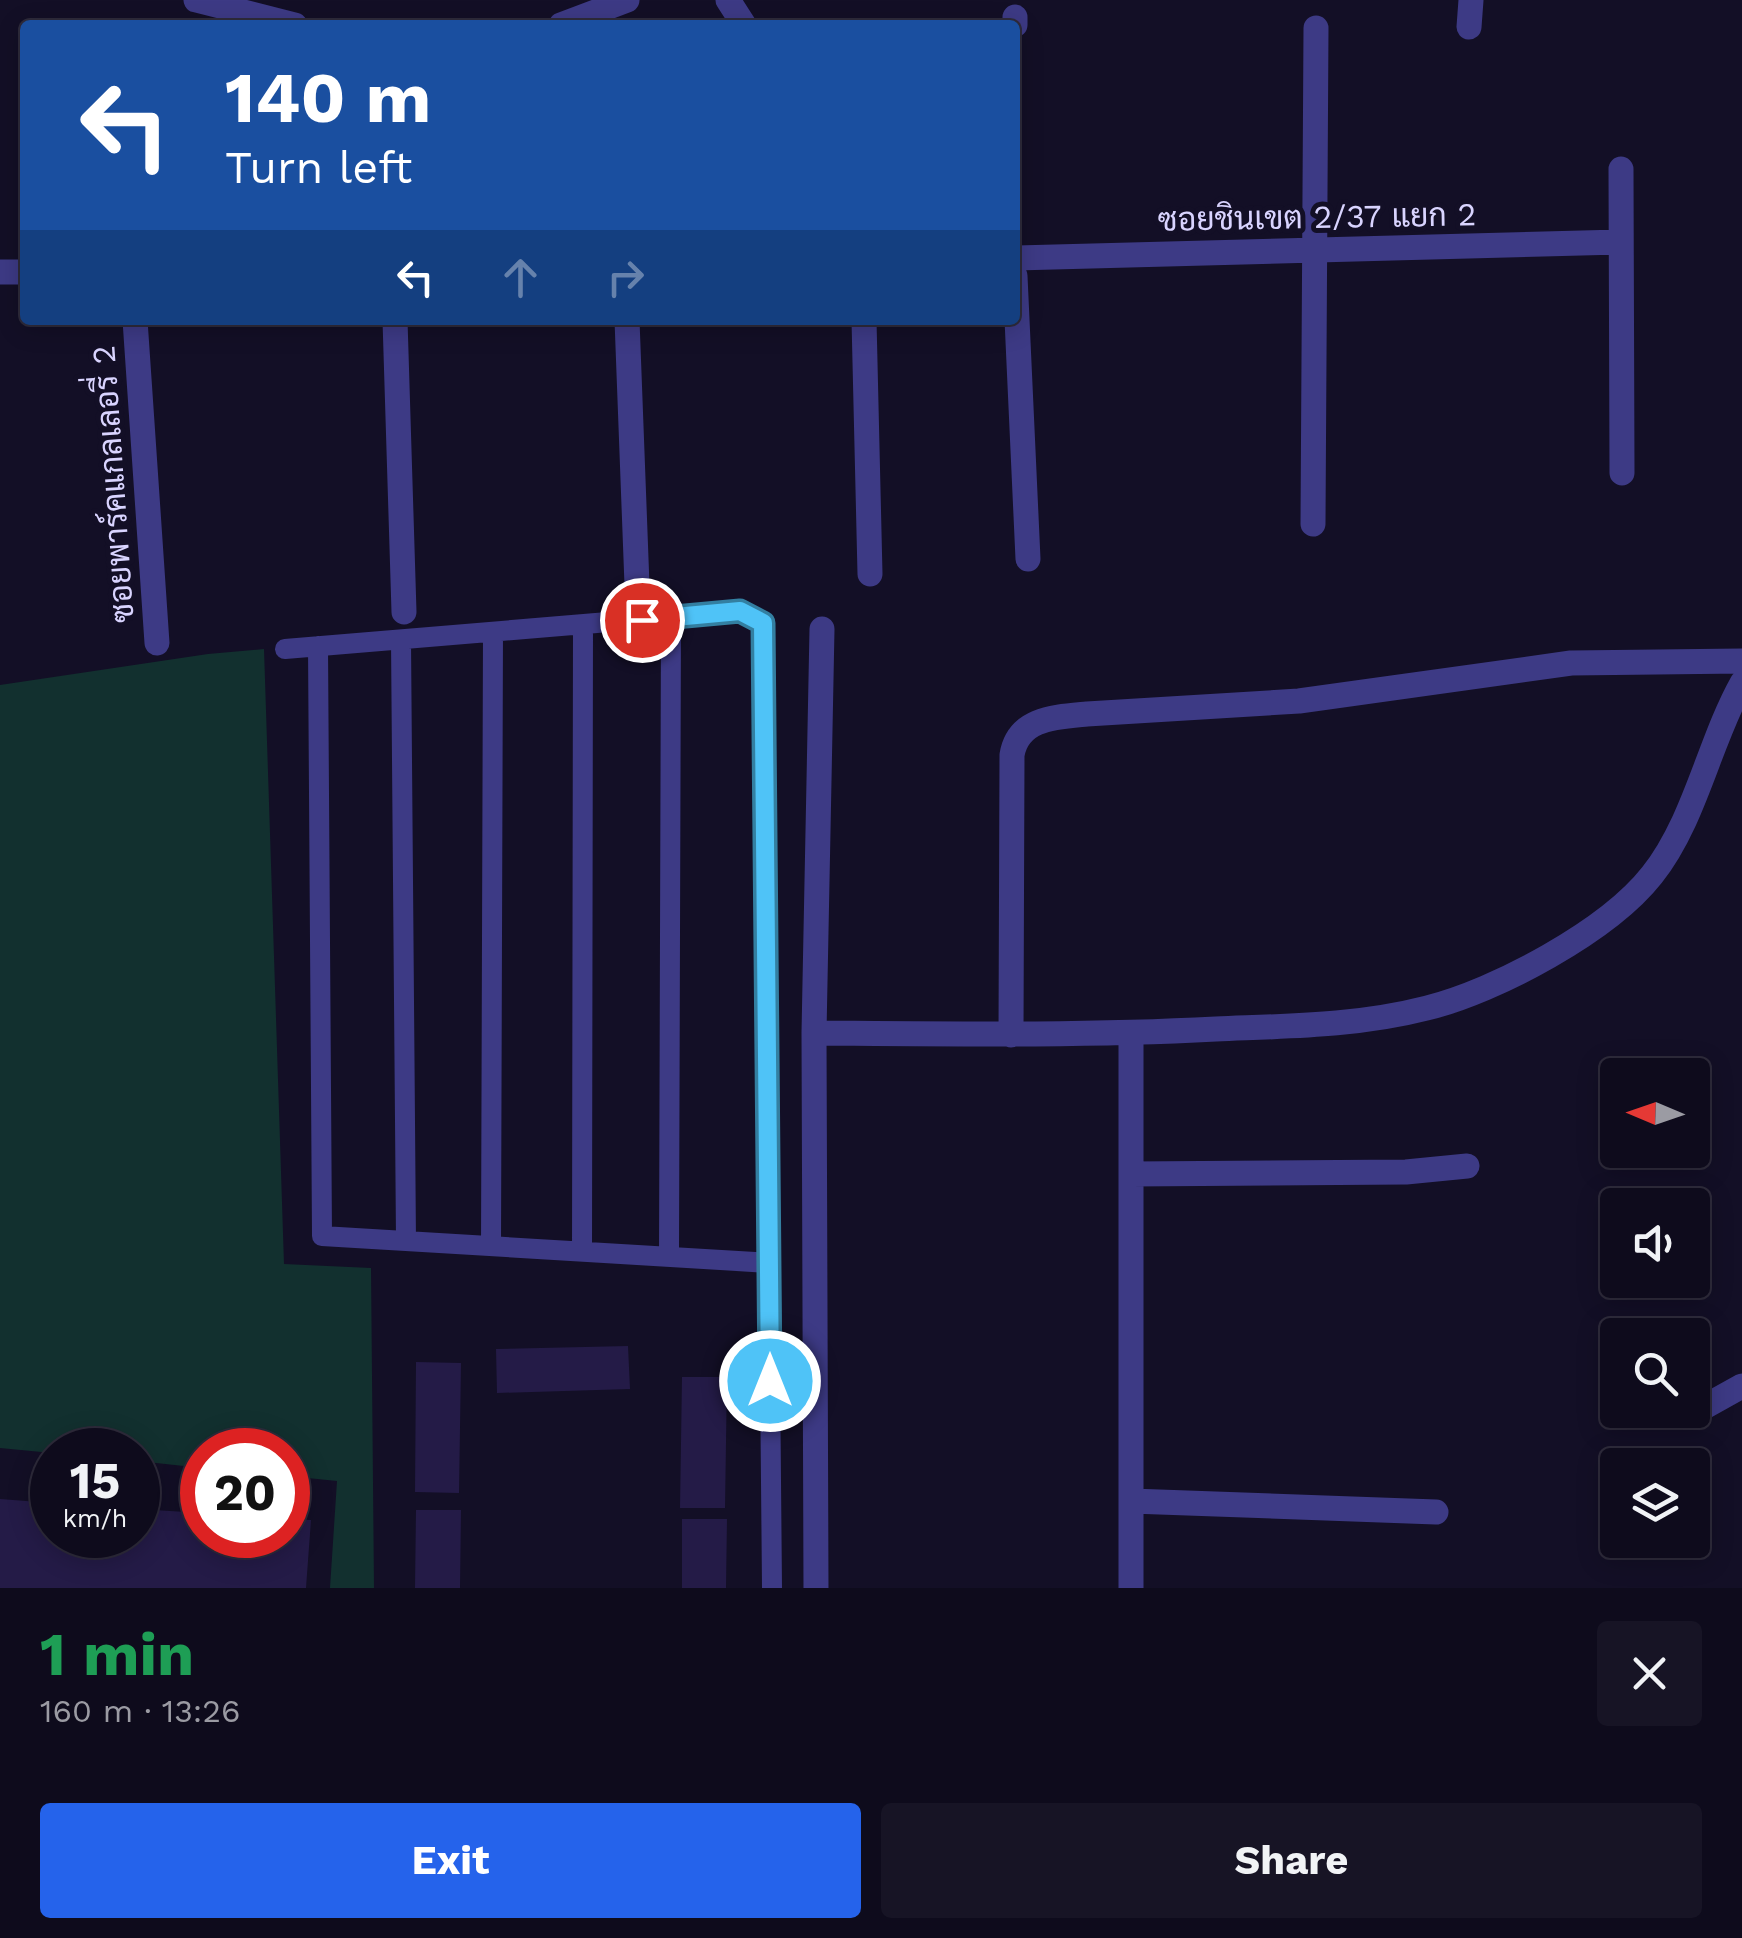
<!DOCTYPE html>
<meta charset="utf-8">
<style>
:root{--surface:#0e0b1c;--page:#171425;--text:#f1f3f6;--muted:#9b9ba3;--line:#2e2b3b;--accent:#2563eb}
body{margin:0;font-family:"Work Sans",Sarabun,sans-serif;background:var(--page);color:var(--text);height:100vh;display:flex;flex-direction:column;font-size:38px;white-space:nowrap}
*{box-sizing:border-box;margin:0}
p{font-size:32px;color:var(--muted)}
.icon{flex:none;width:55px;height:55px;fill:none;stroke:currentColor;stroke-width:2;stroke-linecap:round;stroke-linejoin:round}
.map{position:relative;height:1588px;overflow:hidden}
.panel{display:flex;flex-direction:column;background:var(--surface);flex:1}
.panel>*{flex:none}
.top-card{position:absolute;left:20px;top:20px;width:1000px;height:305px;border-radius:10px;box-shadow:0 5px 25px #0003,0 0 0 2px var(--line);background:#1a4fa0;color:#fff;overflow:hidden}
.needle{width:65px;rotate:272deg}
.fabs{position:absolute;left:1600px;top:1058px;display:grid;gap:20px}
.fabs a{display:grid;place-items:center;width:110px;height:110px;border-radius:10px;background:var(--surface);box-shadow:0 5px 25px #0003,0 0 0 2px var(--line);font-size:50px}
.speed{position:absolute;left:30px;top:1428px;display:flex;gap:20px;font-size:50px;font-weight:700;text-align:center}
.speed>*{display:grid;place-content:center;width:130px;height:130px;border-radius:50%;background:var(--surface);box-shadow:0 5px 25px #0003,0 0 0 2px var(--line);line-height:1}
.speed small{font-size:25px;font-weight:400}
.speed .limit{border:15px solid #d22;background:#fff;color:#111}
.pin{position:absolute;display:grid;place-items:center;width:85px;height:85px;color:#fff;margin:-42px;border:5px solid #fff;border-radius:50%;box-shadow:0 2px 10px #0007}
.me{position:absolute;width:110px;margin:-55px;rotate:0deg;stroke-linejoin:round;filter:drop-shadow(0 0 8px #0008)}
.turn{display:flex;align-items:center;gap:35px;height:210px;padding:0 40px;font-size:45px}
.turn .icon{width:130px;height:130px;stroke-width:2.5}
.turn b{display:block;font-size:70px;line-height:85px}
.lanes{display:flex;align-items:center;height:95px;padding:0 40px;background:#0003;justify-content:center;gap:50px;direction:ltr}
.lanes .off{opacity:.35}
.round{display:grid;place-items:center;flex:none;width:105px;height:105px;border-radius:10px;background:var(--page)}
.overview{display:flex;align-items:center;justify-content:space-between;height:170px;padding:0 40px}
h1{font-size:60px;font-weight:700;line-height:75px;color:#1e9e55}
.action{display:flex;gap:20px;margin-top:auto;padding:20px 40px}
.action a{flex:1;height:115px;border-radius:10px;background:var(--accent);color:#fff;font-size:40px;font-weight:700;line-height:115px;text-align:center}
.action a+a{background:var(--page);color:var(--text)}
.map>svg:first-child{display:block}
.green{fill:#12302f}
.building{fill:#241b47}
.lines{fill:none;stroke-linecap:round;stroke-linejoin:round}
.service{stroke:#3d3a85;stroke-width:20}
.minor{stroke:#3d3a85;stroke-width:25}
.route-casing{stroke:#337fa1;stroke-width:25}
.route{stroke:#4fc3f7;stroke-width:18}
.labels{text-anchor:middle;stroke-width:10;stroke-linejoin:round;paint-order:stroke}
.street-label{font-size:32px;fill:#d9d4ff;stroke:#130f26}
</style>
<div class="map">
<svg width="1742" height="1588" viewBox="0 0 1742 1588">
<rect width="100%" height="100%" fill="#130f26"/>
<path class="green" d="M264,649L284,1264L371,1268L374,1588H330L337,1481L288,1476V1450H202V1468L138,1461V1450H52V1453L0,1448V685L208,654Z"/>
<path class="building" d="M628,1346L630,1389L497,1393L496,1349Z
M416,1362L461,1363L459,1493L415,1492Z
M682,1377H727L725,1508H680Z
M0,1499L52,1503V1535H138V1509L202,1513V1535H288V1519L311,1520L306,1588H0Z
M416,1510H461L460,1588H415Z
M682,1519H727L726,1588H682Z"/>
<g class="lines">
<path class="service" d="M401,640L406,1241
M318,646L322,1236L770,1263
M285,649L740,611L763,623L772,1588
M491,1246L493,632
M582,1251L583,625
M669,1256L671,618"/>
<path class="minor" d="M196,0L295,25
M728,0L744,25
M561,25L627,0
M1015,25V17
M1469,27L1471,0
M1621,169L1622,473
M1015,258L1620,242
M0,272H25
M1015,276L1028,559
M135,320L157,643
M395,320L404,612
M627,320L637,585
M864,320L870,574
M1313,524L1316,28
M814,1033C948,1034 1082,1036 1216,1029C1287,1026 1357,1026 1427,1008C1496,991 1608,931 1652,875C1695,821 1709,742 1742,683
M1011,1035L1012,755C1018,718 1055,717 1087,714L1299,701L1571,663L1742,661
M1131,1174L1406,1172L1467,1166
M1688,1416L1742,1386
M1131,1501L1436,1512
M816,1588L814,1033L822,629
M1131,1588V1033"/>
</g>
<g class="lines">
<defs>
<path id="route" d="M642,620L740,611L763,623L770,1381"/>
</defs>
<use href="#route" class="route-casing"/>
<use href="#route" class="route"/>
</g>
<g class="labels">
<g class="street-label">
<text transform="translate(1317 217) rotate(-1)" y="11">ซอยชินเขต 2/37 แยก 2</text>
<text transform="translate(113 484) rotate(-94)" y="11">ซอยพาร์คแกลเลอรี่ 2</text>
</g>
</g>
</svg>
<div class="fabs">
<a><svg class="needle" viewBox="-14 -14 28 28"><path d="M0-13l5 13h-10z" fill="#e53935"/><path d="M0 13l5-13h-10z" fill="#9b9ba3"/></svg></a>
<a><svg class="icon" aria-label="sound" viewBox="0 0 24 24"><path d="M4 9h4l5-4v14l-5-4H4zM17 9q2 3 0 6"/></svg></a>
<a><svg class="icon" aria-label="search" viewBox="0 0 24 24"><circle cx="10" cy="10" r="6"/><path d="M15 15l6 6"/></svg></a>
<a><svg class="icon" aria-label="layers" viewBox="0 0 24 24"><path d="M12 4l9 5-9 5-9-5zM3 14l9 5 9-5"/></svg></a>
</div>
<div class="speed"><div>15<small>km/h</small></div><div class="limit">20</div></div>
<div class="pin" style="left:642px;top:620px;background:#d93025"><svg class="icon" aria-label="arrive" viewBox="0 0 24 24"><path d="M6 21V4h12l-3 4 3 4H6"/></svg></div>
<svg class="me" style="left:770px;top:1381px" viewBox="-20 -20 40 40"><circle r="17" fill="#4fc3f7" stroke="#fff" stroke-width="3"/><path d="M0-11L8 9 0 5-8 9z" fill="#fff"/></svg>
<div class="top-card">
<div class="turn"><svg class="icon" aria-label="left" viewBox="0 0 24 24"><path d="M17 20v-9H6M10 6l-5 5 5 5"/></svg><div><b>140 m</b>Turn left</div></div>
<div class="lanes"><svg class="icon" aria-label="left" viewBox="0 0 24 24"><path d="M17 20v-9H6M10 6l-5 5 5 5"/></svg><svg class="icon off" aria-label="ahead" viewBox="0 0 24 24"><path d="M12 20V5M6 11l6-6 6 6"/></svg><svg class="icon off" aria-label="right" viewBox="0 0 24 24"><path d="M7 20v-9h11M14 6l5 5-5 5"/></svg></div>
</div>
</div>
<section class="panel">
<div class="overview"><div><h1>1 min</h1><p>160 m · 13:26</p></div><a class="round"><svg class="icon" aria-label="close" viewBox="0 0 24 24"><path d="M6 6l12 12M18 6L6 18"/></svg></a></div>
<div class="action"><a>Exit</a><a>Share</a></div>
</section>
